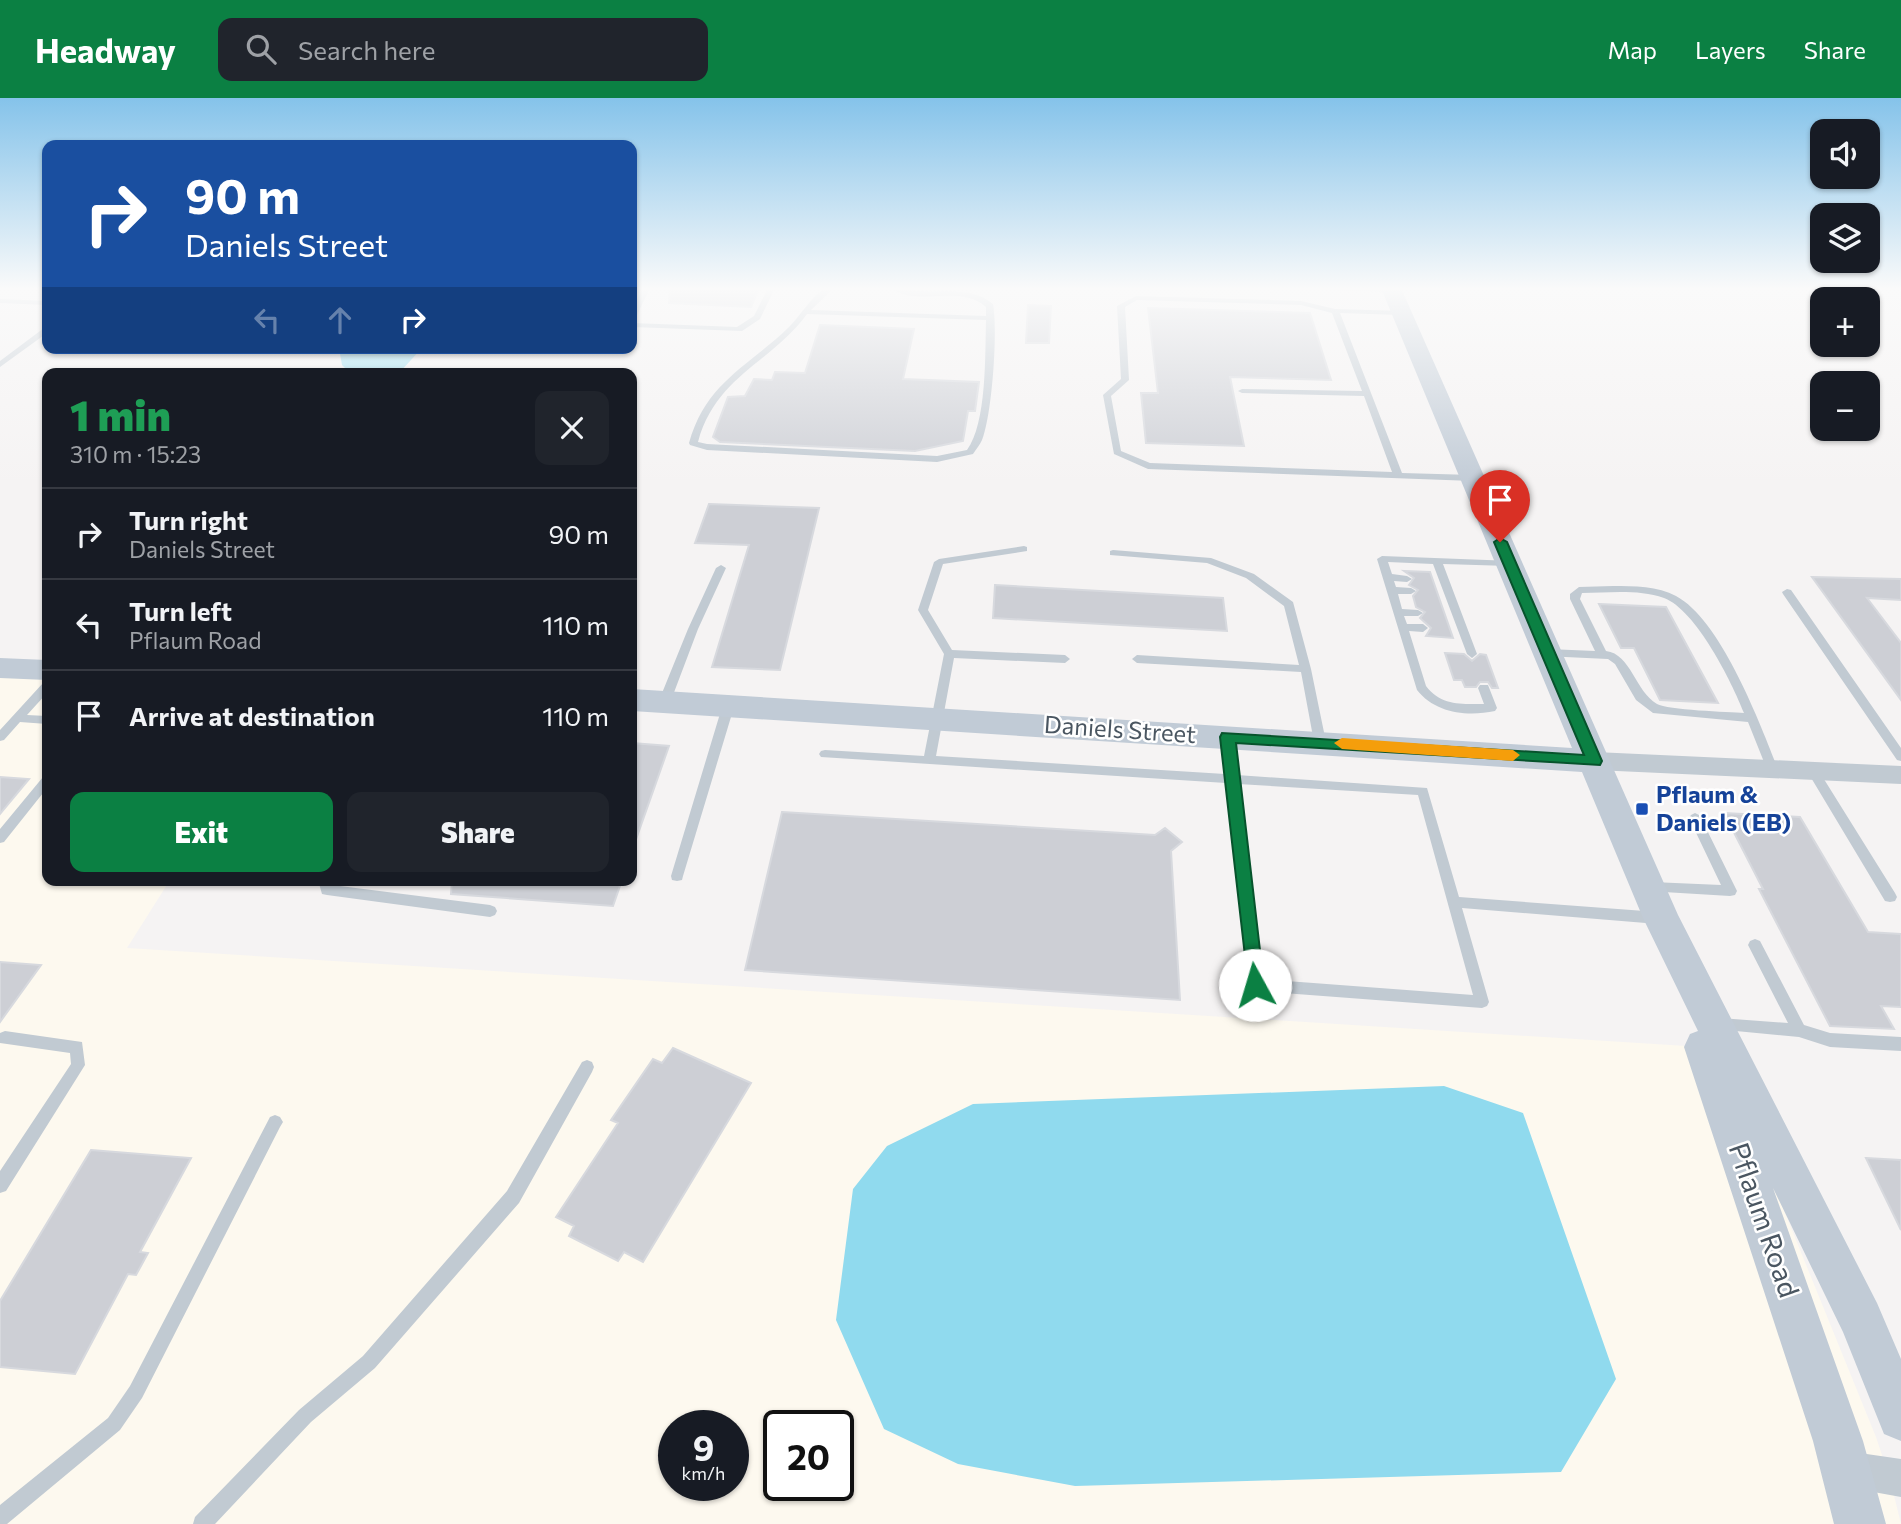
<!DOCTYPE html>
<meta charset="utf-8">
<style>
:root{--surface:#171b24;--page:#20242c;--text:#f1f3f6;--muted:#9ea1a6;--line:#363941;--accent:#0b8043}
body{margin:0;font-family:Commissioner,sans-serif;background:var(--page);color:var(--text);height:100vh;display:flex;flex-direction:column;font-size:26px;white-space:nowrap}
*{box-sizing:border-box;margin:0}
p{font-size:23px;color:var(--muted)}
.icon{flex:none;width:38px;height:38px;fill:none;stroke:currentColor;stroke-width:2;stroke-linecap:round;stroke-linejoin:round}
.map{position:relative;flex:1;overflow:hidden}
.panel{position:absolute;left:42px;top:270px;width:595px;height:518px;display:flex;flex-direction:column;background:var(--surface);border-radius:14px;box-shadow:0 2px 5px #0004}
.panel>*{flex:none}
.banner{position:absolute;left:42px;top:42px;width:595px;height:214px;border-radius:14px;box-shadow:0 2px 5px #0004;background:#1a4fa0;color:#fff;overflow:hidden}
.fabs{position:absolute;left:1810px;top:21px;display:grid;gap:14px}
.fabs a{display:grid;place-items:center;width:70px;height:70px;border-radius:14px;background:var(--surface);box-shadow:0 2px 5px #0004;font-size:35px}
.speed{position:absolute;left:658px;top:1312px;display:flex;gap:14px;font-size:35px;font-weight:700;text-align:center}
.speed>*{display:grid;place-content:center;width:91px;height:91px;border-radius:50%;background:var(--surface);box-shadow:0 2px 5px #0004;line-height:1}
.speed small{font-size:18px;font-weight:400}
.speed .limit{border:4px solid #111;border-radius:10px;background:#fff;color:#111}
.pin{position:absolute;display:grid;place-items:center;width:60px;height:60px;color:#fff;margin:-72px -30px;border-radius:50% 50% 50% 0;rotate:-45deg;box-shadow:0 0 7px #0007}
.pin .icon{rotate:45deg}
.me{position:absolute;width:77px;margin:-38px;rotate:354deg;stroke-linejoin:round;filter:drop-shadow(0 0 5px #0008)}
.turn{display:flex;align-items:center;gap:24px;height:147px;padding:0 28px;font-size:32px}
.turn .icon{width:91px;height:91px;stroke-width:2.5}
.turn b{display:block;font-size:49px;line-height:60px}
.lanes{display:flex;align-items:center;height:66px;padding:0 28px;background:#0003;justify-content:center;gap:35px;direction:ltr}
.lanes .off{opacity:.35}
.round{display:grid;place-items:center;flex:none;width:74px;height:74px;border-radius:14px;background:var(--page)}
.summary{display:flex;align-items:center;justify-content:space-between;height:119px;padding:0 28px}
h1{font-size:42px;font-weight:800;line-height:52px;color:#1e9e55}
.primary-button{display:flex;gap:14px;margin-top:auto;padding:14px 28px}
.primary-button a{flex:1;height:80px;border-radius:14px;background:var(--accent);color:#fff;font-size:28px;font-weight:800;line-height:80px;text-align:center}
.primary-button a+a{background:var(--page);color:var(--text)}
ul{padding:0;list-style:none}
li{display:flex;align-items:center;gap:21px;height:91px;padding:0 28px;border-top:2px solid var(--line)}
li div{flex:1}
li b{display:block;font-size:26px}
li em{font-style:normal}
header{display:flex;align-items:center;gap:42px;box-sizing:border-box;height:98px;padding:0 35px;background:var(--accent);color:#fff}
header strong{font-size:33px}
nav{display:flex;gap:38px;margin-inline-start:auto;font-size:24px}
.search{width:490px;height:63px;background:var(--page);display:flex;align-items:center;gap:18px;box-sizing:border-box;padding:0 24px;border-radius:14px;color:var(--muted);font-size:26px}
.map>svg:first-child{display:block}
.commercial{fill:#fdf9ef;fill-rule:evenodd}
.water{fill:#90daee}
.building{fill:#cdcfd5;stroke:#d7d9de;stroke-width:2}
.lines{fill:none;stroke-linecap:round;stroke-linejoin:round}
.lane{fill:#c1cad2;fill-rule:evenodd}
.street{fill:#c1cad2;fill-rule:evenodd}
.secondary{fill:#c1cbd6;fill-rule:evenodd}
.route{fill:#0b8043;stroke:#07532c;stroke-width:2}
.slow{fill:#f59e0b}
.transit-dot{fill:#1a4fb4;stroke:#fff;stroke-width:2.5}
.labels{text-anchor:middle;stroke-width:5;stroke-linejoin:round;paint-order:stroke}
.street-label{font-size:24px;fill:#4a5661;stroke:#fff}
.transit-label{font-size:24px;font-weight:bold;fill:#164399;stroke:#fff;text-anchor:start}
.near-street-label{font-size:28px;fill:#4a5661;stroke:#fff}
</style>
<header>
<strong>Headway</strong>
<div class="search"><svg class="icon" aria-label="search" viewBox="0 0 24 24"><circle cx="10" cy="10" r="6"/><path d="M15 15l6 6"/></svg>Search here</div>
<nav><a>Map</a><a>Layers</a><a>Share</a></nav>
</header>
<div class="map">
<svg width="1901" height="1426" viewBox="0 0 1901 1426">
<rect width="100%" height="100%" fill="#f5f3f3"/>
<path class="commercial" d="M0,570L47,572V782H170L127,850L1718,950L1876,1339L1890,1381L1901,1426H0ZM674,1328H733V1388H674ZM779,1328H838V1388H779Z"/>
<path class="water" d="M339,250H422L399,275H350L342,267Z
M1444,988L1523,1015L1616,1281L1561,1374L1075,1388L958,1366L884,1331L836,1222L853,1091L887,1048L973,1006Z"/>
<path class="building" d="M670,190H739L759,191L751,209L669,205Z
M1028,207L1051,208L1049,245H1026Z
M1148,210L1310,215L1331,282L1230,279L1244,348L1146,345L1141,295H1158Z
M820,227L914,231L903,281L979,284L975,313H968L963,343L915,353L720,344L713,339L728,299L745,298L754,281L772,282L775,274L805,275Z
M709,406L819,410L780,572L712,569L749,447L695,445Z
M1404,473L1430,474L1453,540L1426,538L1431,530L1420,520L1425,514L1416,509L1413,498L1418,492L1409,487L1414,480Z
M1812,479L1901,481V502L1867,500L1901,545V602Z
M995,487L1223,500L1227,533L993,520Z
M1599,506L1666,509L1718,605L1660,602L1634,550H1621Z
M1445,555L1464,556L1472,563L1480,556L1486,557L1498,590H1492L1488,584H1480L1476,589H1465L1462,582H1454Z
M632,645L669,648L634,747H632Z
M0,679L29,681L0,716Z
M782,714L1155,737L1165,730L1182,744L1171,753L1180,902L745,872Z
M1724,715L1800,719L1868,834L1901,836V909L1881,908L1894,931L1830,928L1759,791H1763Z
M452,782H622L613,808L451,796Z
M0,864L41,867L0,924Z
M673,950L751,985L643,1164L624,1154L618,1163L569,1138L574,1128L556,1119L618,1025L611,1022L653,961L662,965Z
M91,1052L191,1060L140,1154L148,1155L136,1177L128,1176L75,1276L0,1269V1203Z
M1866,1060L1901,1062V1132Z"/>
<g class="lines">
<path class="lane" d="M643,190H650L636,219L632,221V212Z
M768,190H775L760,221L742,233L632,229V225L737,229L754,218Z
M825,190H834L811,212L986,218V209C959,185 918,210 891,190C900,190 909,193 918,193C945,195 971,188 993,206C998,233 992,317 982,342C980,347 976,351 973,356L937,364L707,352L690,347L689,345C706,284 748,269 789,229C802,216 810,200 825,190ZM807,216L986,222C985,256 987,325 967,352L937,358L707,346L698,344C716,278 770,266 807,216Z
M1323,190H1387L1396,192L1392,194L1327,192Z
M1136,198L1301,203L1335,211L1405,213V217H1402L1340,215L1402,375L1473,377L1478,380L1473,383L1148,371L1114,356L1103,297L1121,281L1117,208ZM1137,202L1301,207L1332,215L1362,293L1242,291L1238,293L1242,295L1364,298L1392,374L1150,365L1121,353L1111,298L1129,282L1125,209Z
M0,201L47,203V207L0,205Z
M44,230H47V235L0,269V263Z
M1024,448L1027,449V453L943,466L928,512L952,552L1065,557L1070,561L1065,565L954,560L936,658L1225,676L1221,639L1227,635L1233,639L1237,677L1427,690L1459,799L1658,814L1663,816L1665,820L1663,824L1658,826L1462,810L1489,904L1487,908L1482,910L1255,893L1250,891L1248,887L1226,685L821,659L819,656L821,653L825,652L924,658L944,556L918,512L934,464L939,461ZM1238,686L1418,697L1473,897L1261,881Z
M1113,452L1211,460L1254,476L1293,504L1311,571L1326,644L1324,647L1320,648L1314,644L1301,574L1137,565L1132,561L1137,557L1299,567L1284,508L1246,480L1207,465L1110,457V453Z
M1382,458L1513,463V467L1509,468L1443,466L1477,556L1472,560L1467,556L1433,466L1388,464L1392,476L1407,478L1412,481L1407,484L1394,483L1396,489L1411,490L1416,493L1411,496H1398L1402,511L1418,512L1423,515L1418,518H1404L1407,526H1423L1428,530L1423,534L1409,533L1426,588C1441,608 1461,606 1484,606L1478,590L1480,587H1488L1497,610L1495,613C1467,619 1435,615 1417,592L1377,461Z
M721,467L726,470L698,531L670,605L664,609L660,608L658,605L688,531L716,470Z
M1613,488C1634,488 1658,488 1676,498C1721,522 1760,625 1778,671L1776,674H1768L1748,624L1653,615L1636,602L1615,566L1608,561L1544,558L1543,555L1548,551L1595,553L1570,501V496L1579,489ZM1582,495C1608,495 1638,491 1664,500C1696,512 1732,584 1744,615C1729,614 1667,612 1657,606C1635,593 1631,556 1606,553L1580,501Z
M1787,491L1791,492L1901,650V663L1897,662L1783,496L1782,494Z
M47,584V595L27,617L47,618V626L20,624L4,642L0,643V632L43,585Z
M728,605L734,609L683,778L682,782L677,783L672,782L671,778L722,609Z
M1813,669L1817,670L1895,795L1897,799L1895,803L1890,804L1885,803L1807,673Z
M47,677V690L4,744L0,745V731L43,679Z
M1695,715L1699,717L1701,720L1737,793L1735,797L1730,798L1647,793L1646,789L1647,785L1652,784L1721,787L1689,720L1691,717Z
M318,782H331L332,787L490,807L495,809L497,813L495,817L490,819L327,797L322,796Z
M1755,841L1760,843L1804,927L1830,935L1901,939V953L1830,949L1799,939L1715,931L1713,926L1715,921L1720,920L1788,925L1748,847L1750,843Z
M5,933L82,944L85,967L6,1093L0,1095V1073L71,966L70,955L0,945V935Z
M587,962L592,964L594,969L592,974L519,1105L375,1270L311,1324L215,1426H193L195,1419L299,1312L363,1258L507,1093L582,964Z
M275,1017L280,1019L283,1024L280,1029L142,1300L120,1332L7,1426H0V1407L108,1320L130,1288L270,1019Z"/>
<path class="street" d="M1595,654L1901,668V686L1595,672L1587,669L1583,663L1587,657Z
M1846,1353L1901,1361V1399L1846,1389L1833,1384L1828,1371L1833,1358Z"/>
<path class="secondary" d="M1381,190H1401L1678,817L1877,1205L1901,1261V1343L1884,1336L1843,1234L1773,1090L1863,1343L1886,1426H1834L1813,1343L1684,949L1690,936L1698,933L1643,820L1582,674L632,613V591L1572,650Z
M0,560L47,562V582L0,580Z"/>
</g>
<linearGradient id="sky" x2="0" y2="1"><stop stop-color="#85c3ea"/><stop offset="0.49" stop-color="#fafafa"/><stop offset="1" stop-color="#fafafa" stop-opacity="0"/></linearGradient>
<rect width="1901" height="389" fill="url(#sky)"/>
<path class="route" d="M1500,440L1507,444L1602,663L1600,667L1236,645L1264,887L1261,893L1255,895L1249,893L1220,639L1222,635L1584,657L1494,444Z"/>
<path class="slow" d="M1342,640L1513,652L1520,657L1513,663L1342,651L1334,645Z"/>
<rect class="transit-dot" x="1635" y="704" width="14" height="14" rx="3.5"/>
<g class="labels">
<g class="street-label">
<text transform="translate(1120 632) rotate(4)" y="8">Daniels Street</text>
</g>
<g class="transit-label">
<text x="1656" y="705">Pflaum &amp;<tspan x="1656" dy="28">Daniels (EB)</tspan></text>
</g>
<g class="near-street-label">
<text transform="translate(1764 1122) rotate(71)" y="10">Pflaum Road</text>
</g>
</g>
</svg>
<div class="fabs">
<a><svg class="icon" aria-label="sound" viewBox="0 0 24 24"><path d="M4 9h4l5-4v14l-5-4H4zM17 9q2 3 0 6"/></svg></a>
<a><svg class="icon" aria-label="layers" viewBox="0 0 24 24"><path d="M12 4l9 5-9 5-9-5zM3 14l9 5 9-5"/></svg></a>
<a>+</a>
<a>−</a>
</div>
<div class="speed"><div>9<small>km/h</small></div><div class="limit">20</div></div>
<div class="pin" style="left:1500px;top:444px;background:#d93025"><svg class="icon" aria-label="arrive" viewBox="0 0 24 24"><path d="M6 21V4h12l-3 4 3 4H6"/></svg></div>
<svg class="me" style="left:1255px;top:887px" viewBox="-20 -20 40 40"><circle r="19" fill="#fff"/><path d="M0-13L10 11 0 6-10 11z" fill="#0b8043"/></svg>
<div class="banner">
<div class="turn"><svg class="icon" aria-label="right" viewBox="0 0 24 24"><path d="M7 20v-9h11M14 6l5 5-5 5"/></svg><div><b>90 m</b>Daniels Street</div></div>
<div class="lanes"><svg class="icon off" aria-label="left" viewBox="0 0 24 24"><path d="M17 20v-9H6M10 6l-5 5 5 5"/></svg><svg class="icon off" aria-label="ahead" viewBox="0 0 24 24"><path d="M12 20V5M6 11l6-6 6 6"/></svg><svg class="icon" aria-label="right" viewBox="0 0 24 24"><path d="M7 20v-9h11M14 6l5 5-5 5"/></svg></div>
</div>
<section class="panel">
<div class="summary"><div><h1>1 min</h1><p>310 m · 15:23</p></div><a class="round"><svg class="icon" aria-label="close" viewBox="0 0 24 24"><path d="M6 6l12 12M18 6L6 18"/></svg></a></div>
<ul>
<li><svg class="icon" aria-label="right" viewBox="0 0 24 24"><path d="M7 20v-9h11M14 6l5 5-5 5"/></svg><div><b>Turn right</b><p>Daniels Street</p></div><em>90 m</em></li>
<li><svg class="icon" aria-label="left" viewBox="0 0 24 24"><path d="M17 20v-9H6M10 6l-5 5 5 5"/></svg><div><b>Turn left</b><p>Pflaum Road</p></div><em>110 m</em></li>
<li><svg class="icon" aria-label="arrive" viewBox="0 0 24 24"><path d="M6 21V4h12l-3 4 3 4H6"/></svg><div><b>Arrive at destination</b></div><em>110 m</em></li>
</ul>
<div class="primary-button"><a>Exit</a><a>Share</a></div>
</section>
</div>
